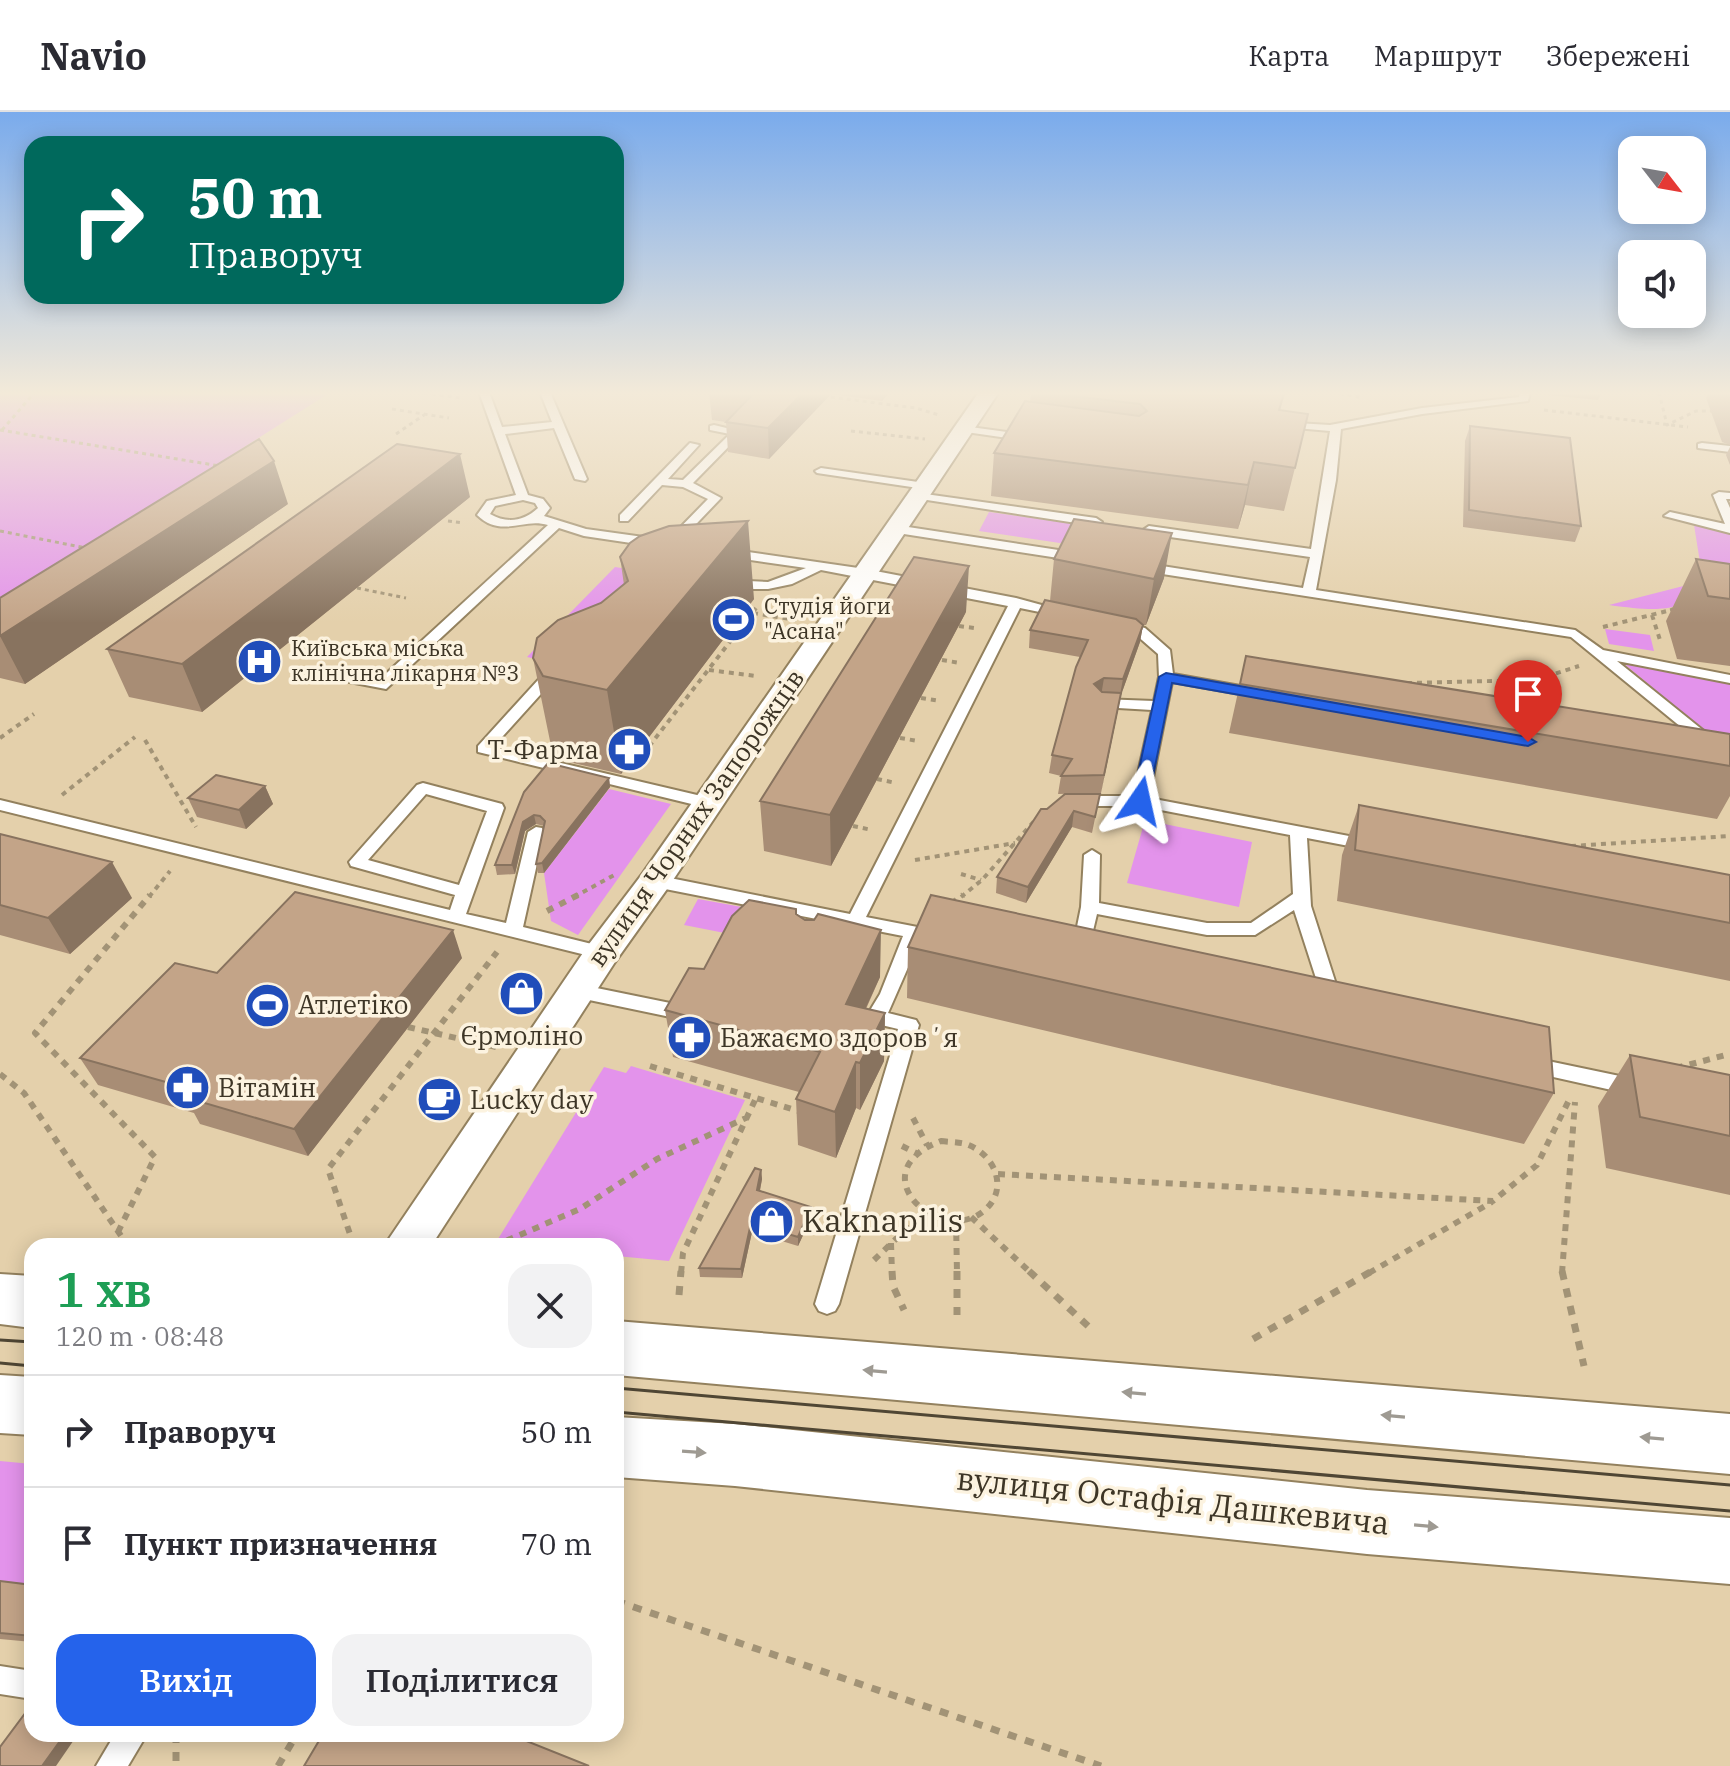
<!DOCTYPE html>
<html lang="uk">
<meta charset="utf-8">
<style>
:root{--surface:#fff;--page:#f2f2f3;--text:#2b2b33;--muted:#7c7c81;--line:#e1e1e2;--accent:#2563eb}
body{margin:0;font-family:"IBM Plex Serif",serif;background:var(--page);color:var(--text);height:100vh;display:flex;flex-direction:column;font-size:30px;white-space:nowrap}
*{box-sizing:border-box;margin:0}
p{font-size:26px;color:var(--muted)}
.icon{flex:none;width:44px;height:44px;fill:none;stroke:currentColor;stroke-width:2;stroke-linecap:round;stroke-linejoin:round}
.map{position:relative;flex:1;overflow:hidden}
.side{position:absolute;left:24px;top:1126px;width:600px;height:504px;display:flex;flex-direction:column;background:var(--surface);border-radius:24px;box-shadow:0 4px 20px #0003}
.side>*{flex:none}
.banner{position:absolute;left:24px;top:24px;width:600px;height:168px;border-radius:24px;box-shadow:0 4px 20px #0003;background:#00695c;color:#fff;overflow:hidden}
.needle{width:52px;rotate:121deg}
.controls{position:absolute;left:1618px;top:24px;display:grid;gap:16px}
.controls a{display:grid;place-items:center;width:88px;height:88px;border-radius:16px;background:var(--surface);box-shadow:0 4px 20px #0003;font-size:40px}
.pin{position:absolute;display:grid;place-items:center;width:68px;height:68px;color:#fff;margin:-82px -34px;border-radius:50% 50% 50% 0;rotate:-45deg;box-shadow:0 0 8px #0007}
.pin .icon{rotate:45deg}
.me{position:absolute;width:88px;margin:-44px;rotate:11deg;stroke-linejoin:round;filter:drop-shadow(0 0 6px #0008)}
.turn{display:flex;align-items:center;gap:28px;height:168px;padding:0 32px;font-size:36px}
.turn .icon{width:104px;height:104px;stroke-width:2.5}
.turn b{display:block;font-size:56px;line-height:68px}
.round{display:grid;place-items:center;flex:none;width:84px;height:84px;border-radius:24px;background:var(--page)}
.head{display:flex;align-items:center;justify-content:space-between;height:136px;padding:0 32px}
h1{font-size:48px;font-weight:600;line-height:60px;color:#1e9e55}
.action{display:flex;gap:16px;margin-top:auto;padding:16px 32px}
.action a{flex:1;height:92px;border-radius:24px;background:var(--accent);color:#fff;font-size:32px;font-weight:600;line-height:92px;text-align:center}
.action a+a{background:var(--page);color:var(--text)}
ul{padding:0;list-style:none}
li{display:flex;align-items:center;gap:24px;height:112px;padding:0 32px;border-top:2px solid var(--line)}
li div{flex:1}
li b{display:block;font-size:30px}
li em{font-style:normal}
header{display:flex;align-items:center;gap:48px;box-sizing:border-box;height:112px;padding:0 40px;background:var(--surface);border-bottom:2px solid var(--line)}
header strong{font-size:38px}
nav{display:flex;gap:44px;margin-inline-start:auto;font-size:28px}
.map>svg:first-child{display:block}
.green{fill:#e393eb}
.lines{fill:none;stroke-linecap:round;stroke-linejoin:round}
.lane-casing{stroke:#93815e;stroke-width:4}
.street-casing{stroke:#93815e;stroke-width:4}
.secondary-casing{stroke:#93815e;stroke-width:4}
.path-far3{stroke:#a29376;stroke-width:3;stroke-dasharray:4 4;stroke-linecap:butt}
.path-far2{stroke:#a29376;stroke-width:4;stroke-dasharray:5 5;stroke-linecap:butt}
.path-far1{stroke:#a29376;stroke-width:6;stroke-dasharray:7 7;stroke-linecap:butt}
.path{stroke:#a29376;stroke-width:7;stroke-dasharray:9 9;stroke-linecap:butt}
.lane{fill:#fff;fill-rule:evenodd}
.street{fill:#fff;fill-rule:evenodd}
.secondary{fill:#fff;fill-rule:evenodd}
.tram{stroke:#4f4634;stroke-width:3}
.wall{fill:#a88d75}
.shaded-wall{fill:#88735f}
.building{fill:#c3a488;stroke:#88735f;stroke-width:2}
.oneway{fill:#9e9a92}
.route{fill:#2563eb;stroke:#184099;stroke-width:2}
.labels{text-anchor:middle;stroke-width:7;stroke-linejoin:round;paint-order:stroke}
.far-poi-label{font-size:22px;fill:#3d3526;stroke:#fcf3e0;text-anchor:start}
.poi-label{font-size:26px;fill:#3d3526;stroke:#fcf3e0;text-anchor:start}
.street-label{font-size:26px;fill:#3d3526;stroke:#fcf3e0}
.near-poi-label{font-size:32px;fill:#3d3526;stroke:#fcf3e0;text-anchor:start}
.near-street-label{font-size:32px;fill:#3d3526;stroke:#fcf3e0}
</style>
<header>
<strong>Navio</strong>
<nav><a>Карта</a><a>Маршрут</a><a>Збережені</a></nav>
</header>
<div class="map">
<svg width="1730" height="1654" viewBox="0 0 1730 1654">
<rect width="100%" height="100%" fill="#e4d0ab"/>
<path class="green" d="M0,280H331L208,358L0,516Z
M989,400L1168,425L1161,446L979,419Z
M1694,413L1730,419V468C1678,499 1668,501 1609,493L1703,469Z
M615,455L640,459L554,551L527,545Z
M1605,517L1650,523L1654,539L1609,532Z
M1622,550L1730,572V640Z
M609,677L671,692L578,823L551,809L544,761Z
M1145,708L1252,730L1239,795L1127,771Z
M698,787L753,797L740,824L684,813Z
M631,954L745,988L669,1149L616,1144V1134H502L498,1127L604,955L626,961Z
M0,1349L32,1352V1479L0,1476Z"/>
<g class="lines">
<defs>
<path id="lane" d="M479,280H489L502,315L552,310L540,280H550L587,367L585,369L575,367L554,316L505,322L528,383L543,387L550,396L544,404L586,417L658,427L664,431L658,435L584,424L559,416L386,577L313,563V557L318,556L378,569L548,413C523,405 502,427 477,403L487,389L516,383ZM523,388L535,391L538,396C524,409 507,412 490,402L495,394Z
M1520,280H1530L1528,289L1422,302L1341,317L1336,368L1316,478L1575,518L1603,538L1730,563V571L1617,549L1730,640V653L1725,651L1571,525L1143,459L1137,455L1143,451L1303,476L1310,445L1149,422L1143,418L1149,414L1311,437L1330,319L1284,315L1280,314V310L1330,313L1422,296L1519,285Z
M714,313L743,320L693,371L721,386L678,431L668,428L708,387L683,375L662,373L628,409H620V403L690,331L699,333L668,367L683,368L730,322L710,318V314Z
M963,314L1028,323L1033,326L1028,329L959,319L958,317Z
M1702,331L1730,334V340L1698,336V332Z
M821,356L925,371L931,374L925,377L817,361L815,359Z
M1719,380L1730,381V387H1726L1730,396V421L1664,404L1670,400L1725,412L1713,383Z
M918,381L1096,406L1102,410L1096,414L914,386V382Z
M895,413L1078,441L1084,445L1078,449L891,420V414Z
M727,437L865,457L1016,486L1071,501L1064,505L1020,496L866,805L938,819L947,825L938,831L920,828L888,901L916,908L919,913L839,1192L835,1199L827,1202L819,1199L815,1192L898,917L869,910L866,905L880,882L903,824L655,775L646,769L655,763L850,802L1008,494L821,458L792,472L768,477H745L726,471L727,468L768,470L806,456L723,444L721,441Z
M1120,510L1145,516L1170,538L1173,562L1263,578L1270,582L1263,586L1172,570L1149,686L1370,728L1378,733L1370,738L1307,726L1311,794L1342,891L1340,896H1326L1324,891L1294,798L1255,823H1207L1097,802L1087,844H1075L1072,839L1081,795L1084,743L1092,738L1100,743L1099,791L1207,811H1251L1293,782L1290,723L1140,694H1076L1068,689L1076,684H1133L1152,598L1101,595L1094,591L1101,587L1154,589L1159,565L1158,542L1135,522L1115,517L1113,514Z
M554,555L559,556V562L493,635L714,687L716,691L714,695L708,696L478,640V634L549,556Z
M423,671L502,692L504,696L466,802L506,811L528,720L536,715L542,716L544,720L523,815L608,836L611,841L608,846L602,847L0,698V688L450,798L455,783L351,754L349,750L417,673ZM426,682L487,699L459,773L368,748Z
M577,872L675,892L685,886L692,888L694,893L687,905L680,907L570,884L568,879L570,874Z
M1529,945L1634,967L1641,969L1644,975L1641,981L1634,983L1522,958L1519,953L1522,948Z
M0,1554L32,1559V1587L0,1582Z
M115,1622H147L128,1654H96Z"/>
<path id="street" d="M979,280H999L667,777L615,850L431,1134H384L589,832L643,761Z"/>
<path id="secondary" d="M0,1162L32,1164V1216L0,1212Z
M616,1209L1730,1302V1362L616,1263Z
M0,1263L32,1265V1323L0,1321Z
M616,1305L735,1312L1367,1378L1730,1406V1472L1367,1442L735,1374L616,1365Z"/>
</defs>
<use href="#lane" class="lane-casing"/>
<use href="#street" class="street-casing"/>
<use href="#secondary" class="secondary-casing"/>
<path class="path-far3" d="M416,280L461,286
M1332,280L1363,286
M1659,280L1667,313L1696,299H1730
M823,284L916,296L939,303
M392,297L449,306
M1544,298L1688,315
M0,318L220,354
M2,318L35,280
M851,319L925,327
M396,322L424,303
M448,409L463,411
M0,419L86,436
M357,476L406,486
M1670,498L1675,497"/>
<path class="path-far2" d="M753,501L796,508
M1652,503L1661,531
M959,514L974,516
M1603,515L1675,497
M942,548L960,551
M709,558L756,564
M1407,571L1535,568L1579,554
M921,586L940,589
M0,626L34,602
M900,626L918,629
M145,628L196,715
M637,650L756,496
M877,667L896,671
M62,683L135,625
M853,714L872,718
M1571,734L1730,724
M915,748L1015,731
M961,762L981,768
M149,785L170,759
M574,785L616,762
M961,785L982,768L1036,707"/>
<path class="path-far1" d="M951,792L963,783
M547,799L578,783
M408,915L496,935
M650,954L802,1000
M1676,956L1730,942
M0,962L24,981L128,1134
M913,1006L927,1033
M941,1029C949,1030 958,1030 966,1032C993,1041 1009,1074 987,1096C944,1139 855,1061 941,1029Z
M902,1034L916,1041
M998,1062L1493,1089L1537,1053L1570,986
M971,1105L1031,1161
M956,1108L957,1161
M118,1120L155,1045L35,921L150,783
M891,1131L892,1161
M354,1134L328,1057L497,840
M494,1134L580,1097L657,1047L748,1005
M874,1148L924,1100
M681,1161L683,1141L756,986
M1369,1161L1492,1090
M1562,1161L1575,990"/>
<path class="path" d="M892,1159L893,1174L904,1198
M957,1159V1203
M1029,1159L1088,1214
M1562,1159L1584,1254
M679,1183L681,1159
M1253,1227L1372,1159
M616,1489L1101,1654
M176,1622V1654
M278,1654L297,1622"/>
<use href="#lane" class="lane"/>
<use href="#street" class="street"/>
<use href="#secondary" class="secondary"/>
<path class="tram" d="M0,1228L32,1230
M0,1251L32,1254
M616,1276L1730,1373
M616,1300L1730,1399"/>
</g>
<path class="wall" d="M709,280H889L882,289L831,282L769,347L728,340L726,310L712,308Z
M1031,280H1262L1284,282L1280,298L1298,344L1284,399L1245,393L1238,417L991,384L994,341L1030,290Z
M1547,280H1602L1598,288L1547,283Z
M1709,280H1730V333L1722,330L1706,286Z
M1470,314L1581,414L1575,430L1463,415L1465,329Z
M1730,335V353L1726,343Z
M470,385L202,600L129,585L107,537Z
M288,392L25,572L0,566V486Z
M620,445L754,487L621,662L560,648L550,629L533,546L624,473Z
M1054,447L1164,466L1146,513H1143L1140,530L1121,583L1101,681L1058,682L1061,664L1049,661L1052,643L1080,545L1029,536L1030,518L1050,489Z
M1696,447L1730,452V554L1677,547L1666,509Z
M966,500L831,754L764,739L760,689Z
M1246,544L1730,622V684L1717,707L1229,621Z
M609,666L610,675L544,761H538L536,752L544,714L536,712L525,719L515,762L497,763L495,753L524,680Z
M265,674L273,692L246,717L197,705L188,686Z
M1100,682L1092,721L1072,715L1026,791L996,781L997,765L1047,697Z
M1359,693L1730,763V869L1337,789L1342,743Z
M0,722L132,786L70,842L0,823Z
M796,802L880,865L866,897L885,901L884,949L860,998L856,996L836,1046L798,1033L796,987L799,980L673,945L665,898L704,857Z
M908,835L1554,981L1524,1032L907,886Z
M462,846L308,1044L200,1012L194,1001L98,973L80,946L217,861Z
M1630,943L1730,963V1083L1606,1056L1598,994Z
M761,1058L762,1067L760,1079L811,1095L812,1104L798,1134L752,1120L742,1166L700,1165L699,1156Z
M0,1469L32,1473V1530L0,1527Z"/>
<path class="shaded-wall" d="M804,280H831V282L769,347L768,316Z
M882,280H889L882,289Z
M460,342L470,385L202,600L182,552Z
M274,349L288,392L25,572L0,524Z
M1254,350L1245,393L1238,417L1248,373Z
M748,409L754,487L621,662L607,578Z
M1172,421L1164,466L1146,513L1154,467Z
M969,454L966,500L831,754L830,703Z
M1143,513L1140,530L1121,583L1101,681L1123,567Z
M1104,566L1101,584L1094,572Z
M609,666L610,675L544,761L542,751Z
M265,674L273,692L246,717L239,698Z
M1074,699L1072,715L1026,791L1028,775Z
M534,703L536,712L525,719L515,762L512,753L523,710Z
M112,750L132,786L70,842L48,806Z
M453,818L462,846L308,1044L294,1017Z
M881,818L880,865L846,939V892Z
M885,901L884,949L860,998V951Z
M856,950V996L836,1046L835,1000Z
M761,1058L762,1067L758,1087L757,1078Z
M811,1095L812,1104L798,1134V1125Z
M751,1111L752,1120L742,1166L741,1157Z
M65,1622H78L56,1654H42Z"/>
<path class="building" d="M718,280H804L768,316L726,310L751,284Z
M1038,280H1262L1284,282L1279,298L1308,302L1295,356L1254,350L1248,373L994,341L1025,289L1139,304L1147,299L1140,292Z
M1470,314L1570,326L1581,414L1469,398Z
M259,327L274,349L0,524V486Z
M397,332L460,342L182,552L107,537Z
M1074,407L1172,421L1154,467L1054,447Z
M748,409L607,578L543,564L533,546L537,526L558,508L601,491L628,469L620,445L630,431L640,424L669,414Z
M914,445L969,454L830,703L760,689Z
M1696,447L1730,452V487L1708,484Z
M1045,488L1136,507L1143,513L1123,567L1104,566L1094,572L1102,580L1121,581L1104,663L1061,664L1072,647L1052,643L1076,555L1088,528L1030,518Z
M1246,544L1730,622V654L1240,572Z
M548,651L609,666L542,751L536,752L545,709L540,704L534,703L523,710L512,753H495L524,680Z
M216,663L265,674L239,698L188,686Z
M1065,682H1100L1095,705L1074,699L1028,775L997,765L1041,697H1047Z
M1359,693L1730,763V811L1355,738Z
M0,722L112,750L48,806L0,793Z
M295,780L453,818L294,1017L184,985L191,977L80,946L175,851L217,861Z
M931,783L1549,915L1554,981L908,835Z
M749,788L796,797V802L805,808H814L818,802L881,818L846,892L885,901L860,951L856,950L835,1000L796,987L820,940L665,898L689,856L704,857L732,804Z
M1630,943L1730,963V1024L1640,1005Z
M755,1056L761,1058L757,1078L811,1095L798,1125L751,1111L741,1157L699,1156Z
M0,1469L32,1473V1524L0,1521Z
M32,1592V1622H65L42,1654H0V1635Z
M323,1622H509L589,1654H304Z"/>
<defs><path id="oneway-solid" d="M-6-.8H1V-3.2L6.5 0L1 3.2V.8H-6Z" transform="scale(2)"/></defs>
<g class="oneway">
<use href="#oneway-solid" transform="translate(875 1259) rotate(-175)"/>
<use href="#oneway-solid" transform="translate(1134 1281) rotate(-175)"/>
<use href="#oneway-solid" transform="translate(1393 1304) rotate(-175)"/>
<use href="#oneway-solid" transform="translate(1652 1326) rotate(-175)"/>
<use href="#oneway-solid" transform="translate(694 1340) rotate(4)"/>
<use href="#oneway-solid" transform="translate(1426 1414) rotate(5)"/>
</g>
<linearGradient id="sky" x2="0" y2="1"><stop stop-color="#7aabec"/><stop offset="0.55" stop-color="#f3ead9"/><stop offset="1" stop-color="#f3ead9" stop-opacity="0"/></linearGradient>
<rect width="1730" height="511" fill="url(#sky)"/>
<path class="route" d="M1166,561L1528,625L1536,630L1528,634L1172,571L1148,689L1140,694L1132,689L1159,565Z"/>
<defs>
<symbol id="stadium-disc" viewBox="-11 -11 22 22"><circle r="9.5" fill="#204dba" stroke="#fcf3e0"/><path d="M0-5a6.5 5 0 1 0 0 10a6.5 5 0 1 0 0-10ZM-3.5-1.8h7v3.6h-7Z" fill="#fff"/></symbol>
<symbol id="hospital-disc" viewBox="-11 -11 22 22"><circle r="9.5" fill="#204dba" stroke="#fcf3e0"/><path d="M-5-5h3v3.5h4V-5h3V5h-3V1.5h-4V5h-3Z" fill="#fff"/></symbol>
<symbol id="pharmacy-disc" viewBox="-11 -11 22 22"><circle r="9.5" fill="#204dba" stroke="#fcf3e0"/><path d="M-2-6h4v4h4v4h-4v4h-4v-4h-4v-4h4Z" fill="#fff"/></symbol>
<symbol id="shop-disc" viewBox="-11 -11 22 22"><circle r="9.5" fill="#204dba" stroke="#fcf3e0"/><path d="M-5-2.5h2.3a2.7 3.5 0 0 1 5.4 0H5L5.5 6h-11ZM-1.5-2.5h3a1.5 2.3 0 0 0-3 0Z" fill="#fff"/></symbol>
<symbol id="cafe-disc" viewBox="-11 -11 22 22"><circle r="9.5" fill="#204dba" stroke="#fcf3e0"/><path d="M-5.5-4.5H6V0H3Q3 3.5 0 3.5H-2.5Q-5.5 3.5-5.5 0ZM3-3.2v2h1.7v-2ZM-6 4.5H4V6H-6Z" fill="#fff"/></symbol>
</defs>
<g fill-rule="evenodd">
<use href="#stadium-disc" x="708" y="482" width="51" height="51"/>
<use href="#hospital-disc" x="234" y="524" width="51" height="51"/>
<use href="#pharmacy-disc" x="604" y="612" width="51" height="51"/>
<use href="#shop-disc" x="496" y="856" width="51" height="51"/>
<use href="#stadium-disc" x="242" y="868" width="51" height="51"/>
<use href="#pharmacy-disc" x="664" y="900" width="51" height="51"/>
<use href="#pharmacy-disc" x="162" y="950" width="51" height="51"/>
<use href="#cafe-disc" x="414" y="962" width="51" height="51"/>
<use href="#shop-disc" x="746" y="1084" width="51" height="51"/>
</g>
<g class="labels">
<g class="far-poi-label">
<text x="764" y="502">Студія йоги<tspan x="764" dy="25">"Асана"</tspan></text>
<text x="291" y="544">Київська міська<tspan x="291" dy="25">клінічна лікарня №3</tspan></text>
</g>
<g class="poi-label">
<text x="599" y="647" text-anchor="end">Т-Фарма</text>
<text x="298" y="902">Атлетіко</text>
<text x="522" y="933" text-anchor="middle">Єрмоліно</text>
<text x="720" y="935">Бажаємо здоровʼя</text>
<text x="218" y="985">Вітамін</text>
<text x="470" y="997">Lucky day</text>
</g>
<g class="street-label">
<text transform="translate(696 706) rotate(-55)" y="9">вулиця Чорних Запорожців</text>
</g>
<g class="near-poi-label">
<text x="802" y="1120">Kaknapilis</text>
</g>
<g class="near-street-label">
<text transform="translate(1173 1389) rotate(6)" y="11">вулиця Остафія Дашкевича</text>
</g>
</g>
</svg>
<div class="controls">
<a><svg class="needle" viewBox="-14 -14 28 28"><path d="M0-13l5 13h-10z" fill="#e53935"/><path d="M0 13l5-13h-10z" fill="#7c7c81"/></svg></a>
<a><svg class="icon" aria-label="sound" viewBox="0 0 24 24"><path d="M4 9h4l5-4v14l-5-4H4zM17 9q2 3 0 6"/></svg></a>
</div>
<div class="pin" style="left:1528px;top:630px;background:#d93025"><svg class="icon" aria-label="arrive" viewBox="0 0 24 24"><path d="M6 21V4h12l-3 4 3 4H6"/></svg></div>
<svg class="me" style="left:1140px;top:689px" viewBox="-20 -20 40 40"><path d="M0-17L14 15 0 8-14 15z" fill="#2563eb" stroke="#fff" stroke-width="4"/></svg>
<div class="banner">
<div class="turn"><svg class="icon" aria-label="right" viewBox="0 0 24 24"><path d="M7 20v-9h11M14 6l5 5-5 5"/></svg><div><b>50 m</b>Праворуч</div></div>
</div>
<section class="side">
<div class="head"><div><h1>1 хв</h1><p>120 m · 08:48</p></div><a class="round"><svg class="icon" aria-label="close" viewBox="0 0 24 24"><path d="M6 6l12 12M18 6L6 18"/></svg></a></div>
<ul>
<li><svg class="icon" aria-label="right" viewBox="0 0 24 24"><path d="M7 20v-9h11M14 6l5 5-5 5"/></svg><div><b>Праворуч</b></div><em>50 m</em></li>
<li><svg class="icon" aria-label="arrive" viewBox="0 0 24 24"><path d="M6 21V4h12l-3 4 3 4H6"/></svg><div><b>Пункт призначення</b></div><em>70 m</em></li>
</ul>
<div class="action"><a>Вихід</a><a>Поділитися</a></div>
</section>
</div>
